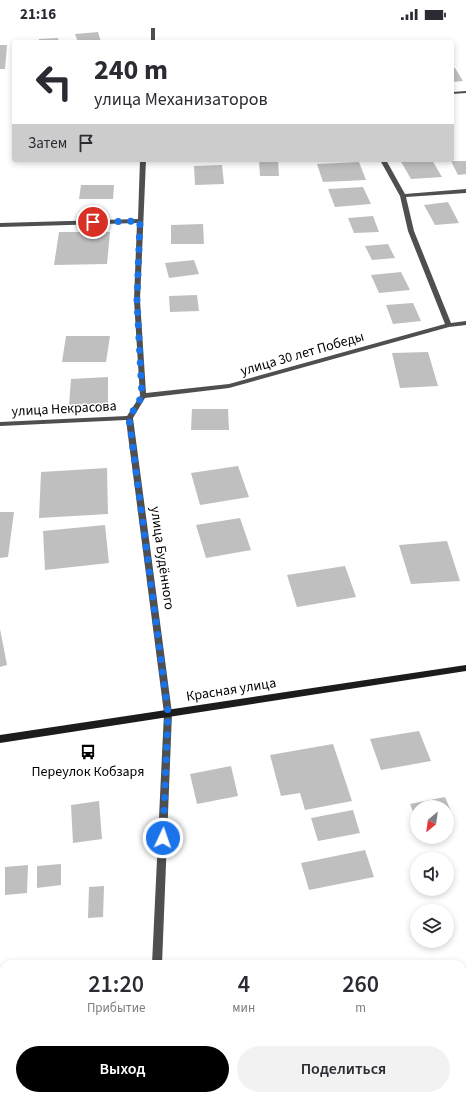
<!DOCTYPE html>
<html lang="ru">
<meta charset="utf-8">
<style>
:root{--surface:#fff;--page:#f2f2f3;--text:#2b2b33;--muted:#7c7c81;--accent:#000}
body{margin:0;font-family:"Source Sans 3",sans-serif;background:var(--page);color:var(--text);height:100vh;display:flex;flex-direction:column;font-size:15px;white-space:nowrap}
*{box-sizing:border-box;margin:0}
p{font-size:13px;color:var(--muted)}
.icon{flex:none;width:22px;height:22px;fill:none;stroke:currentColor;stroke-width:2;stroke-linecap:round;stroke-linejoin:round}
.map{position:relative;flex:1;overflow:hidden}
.panel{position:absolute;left:0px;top:932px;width:466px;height:140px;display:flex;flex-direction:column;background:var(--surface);border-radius:12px 12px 0 0;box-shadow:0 2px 6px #0003}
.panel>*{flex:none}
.guide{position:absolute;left:12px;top:12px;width:442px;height:122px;border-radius:4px;box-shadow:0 2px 6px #0003;background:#fff;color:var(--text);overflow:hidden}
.needle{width:26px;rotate:209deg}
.buttons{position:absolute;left:410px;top:772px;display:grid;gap:8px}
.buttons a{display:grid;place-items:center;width:44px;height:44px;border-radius:50%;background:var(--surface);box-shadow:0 2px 6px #0003;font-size:20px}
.pin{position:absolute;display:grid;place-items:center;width:34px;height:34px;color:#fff;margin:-17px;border:2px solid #fff;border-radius:50%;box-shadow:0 1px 4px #0007}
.me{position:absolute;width:44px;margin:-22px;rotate:3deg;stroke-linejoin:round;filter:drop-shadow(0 0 3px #0008)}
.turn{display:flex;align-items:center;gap:14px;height:84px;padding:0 16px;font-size:18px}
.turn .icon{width:52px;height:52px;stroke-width:2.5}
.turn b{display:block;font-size:28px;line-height:34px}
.then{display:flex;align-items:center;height:38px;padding:0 16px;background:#0003;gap:8px;font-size:15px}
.eta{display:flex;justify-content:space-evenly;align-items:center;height:68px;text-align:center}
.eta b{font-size:24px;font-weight:600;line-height:28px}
.primary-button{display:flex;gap:8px;margin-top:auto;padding:8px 16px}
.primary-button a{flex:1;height:46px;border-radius:24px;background:var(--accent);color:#fff;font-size:16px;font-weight:600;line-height:46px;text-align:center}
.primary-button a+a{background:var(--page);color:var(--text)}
.status{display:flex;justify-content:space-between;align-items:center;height:28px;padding:0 20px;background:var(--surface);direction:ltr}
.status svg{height:11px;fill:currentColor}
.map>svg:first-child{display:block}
.building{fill:#bfbfbf}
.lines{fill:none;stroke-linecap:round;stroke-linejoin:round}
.street{fill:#4f4f4f;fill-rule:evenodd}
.secondary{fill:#1c1c1c;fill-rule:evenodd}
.route{stroke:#1a73e8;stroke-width:7;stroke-dasharray:0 12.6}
.labels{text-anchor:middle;stroke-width:3;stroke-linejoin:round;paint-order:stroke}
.street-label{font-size:14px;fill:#000;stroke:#fff}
.poi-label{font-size:14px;fill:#000;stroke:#fff}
</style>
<div class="status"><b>21:16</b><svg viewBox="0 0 49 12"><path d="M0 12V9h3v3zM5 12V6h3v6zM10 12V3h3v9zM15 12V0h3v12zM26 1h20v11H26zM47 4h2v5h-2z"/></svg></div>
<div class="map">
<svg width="466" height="1072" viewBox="0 0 466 1072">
<rect width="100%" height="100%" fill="#fff"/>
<path class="building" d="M98,4L101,14H78L75,6Z
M58,10L59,14H39V11Z
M0,17H7L5,41H0Z
M452,40H455L463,53L452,54Z
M259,132H278L279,148H260Z
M400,132H432L442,149L411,151Z
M451,133H466V146L458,147Z
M359,134L366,152L323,154L317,136Z
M222,137L224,156L195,157L194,138Z
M81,157H114L113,171H79Z
M363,159L371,176L335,179L328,161Z
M448,174L459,195L435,197L424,177Z
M373,188L379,204L354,205L348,190Z
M203,196L204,216H171V197Z
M59,204H110L107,236L54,237Z
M388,216L395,230L372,232L365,218Z
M194,232L199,246L169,250L165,235Z
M401,244L410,262L379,265L371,247Z
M197,267L199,283L170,284L169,268Z
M413,275L421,293L393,296L386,277Z
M66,308H110L106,334H62Z
M428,324L438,358L400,360L392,325Z
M108,349V376L69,377L71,351Z
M192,381H228L229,402H191Z
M238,438L249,469L200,477L191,445Z
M107,440L108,486L39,490L41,444Z
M0,484H14L8,529L0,530Z
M240,490L251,522L206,530L196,497Z
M105,497L109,535L45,542L43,503Z
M447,513L460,553L411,556L399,517Z
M345,538L356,569L297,579L287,547Z
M0,601L7,637L0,639Z
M419,703L431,733L381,742L370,711Z
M333,716L352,773L305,782L300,765L281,768L270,727Z
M231,738L238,768L197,776L190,746Z
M445,769L453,788L447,790V779H417V794L410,776Z
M99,773L102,811L73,815L71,777Z
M353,782L360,805L318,813L311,790Z
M365,822L374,849L309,862L301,835Z
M61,836V857L37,860V838Z
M28,837L27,865L5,867V839Z
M104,858L103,889L88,890L89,859Z
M186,1068H259V1072H186Z
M324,1068H345V1072H325Z"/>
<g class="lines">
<path class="street" d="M151,0H155V14H151Z
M466,63V65L452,66V64Z
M140,132H146L140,272L146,365L229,356L445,296L408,203L400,168L380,132H386L405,166L466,161V165L406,169L414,203L451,295L466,293V297L449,299L229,360L145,370L133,390L172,685L162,936H152L164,685L126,392L0,398V394L127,388L140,368L134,272L137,195L0,199V195L138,191Z
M145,1068H157V1072H145Z"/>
<path class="secondary" d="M466,637V643L0,715V707Z"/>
</g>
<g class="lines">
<path class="route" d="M93,194L140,193L137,272L142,368L129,390L168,685L163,810"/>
</g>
<defs>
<symbol id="bus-bare" viewBox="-9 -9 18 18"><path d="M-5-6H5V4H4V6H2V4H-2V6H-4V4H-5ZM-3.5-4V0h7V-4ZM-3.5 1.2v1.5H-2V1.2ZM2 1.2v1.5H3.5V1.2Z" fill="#000" stroke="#fff" stroke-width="2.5" paint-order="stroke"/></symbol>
</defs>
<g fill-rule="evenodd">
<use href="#bus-bare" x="77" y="713" width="22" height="22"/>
</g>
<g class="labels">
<g class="street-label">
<text transform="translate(302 325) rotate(-16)" y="5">улица 30 лет Победы</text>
<text transform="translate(64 380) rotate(-3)" y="5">улица Некрасова</text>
<text transform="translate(163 530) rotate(82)" y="5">улица Будённого</text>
<text transform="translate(231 661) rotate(-9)" y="5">Красная улица</text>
</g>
<g class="poi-label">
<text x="88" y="748">Переулок Кобзаря</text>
</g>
</g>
</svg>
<div class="buttons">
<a><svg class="needle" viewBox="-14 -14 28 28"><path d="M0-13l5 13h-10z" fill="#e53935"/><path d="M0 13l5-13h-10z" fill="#7c7c81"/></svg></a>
<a><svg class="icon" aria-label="sound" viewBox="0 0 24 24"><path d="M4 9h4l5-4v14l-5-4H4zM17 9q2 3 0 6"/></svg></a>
<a><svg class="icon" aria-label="layers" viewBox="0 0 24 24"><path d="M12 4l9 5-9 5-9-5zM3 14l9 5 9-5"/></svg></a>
</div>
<div class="pin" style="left:93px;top:194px;background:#d93025"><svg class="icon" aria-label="arrive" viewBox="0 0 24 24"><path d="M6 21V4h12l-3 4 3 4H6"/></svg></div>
<svg class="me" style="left:163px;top:810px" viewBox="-20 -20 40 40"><circle r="17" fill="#1a73e8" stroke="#fff" stroke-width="3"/><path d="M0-11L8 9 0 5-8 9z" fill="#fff"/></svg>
<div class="guide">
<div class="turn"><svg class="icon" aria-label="left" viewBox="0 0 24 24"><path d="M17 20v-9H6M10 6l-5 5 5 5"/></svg><div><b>240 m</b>улица Механизаторов</div></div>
<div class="then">Затем<svg class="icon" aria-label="arrive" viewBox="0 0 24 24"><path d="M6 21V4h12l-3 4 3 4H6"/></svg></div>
</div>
<section class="panel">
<div class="eta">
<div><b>21:20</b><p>Прибытие</p></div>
<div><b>4</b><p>мин</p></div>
<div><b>260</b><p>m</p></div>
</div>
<div class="primary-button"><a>Выход</a><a>Поделиться</a></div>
</section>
</div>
